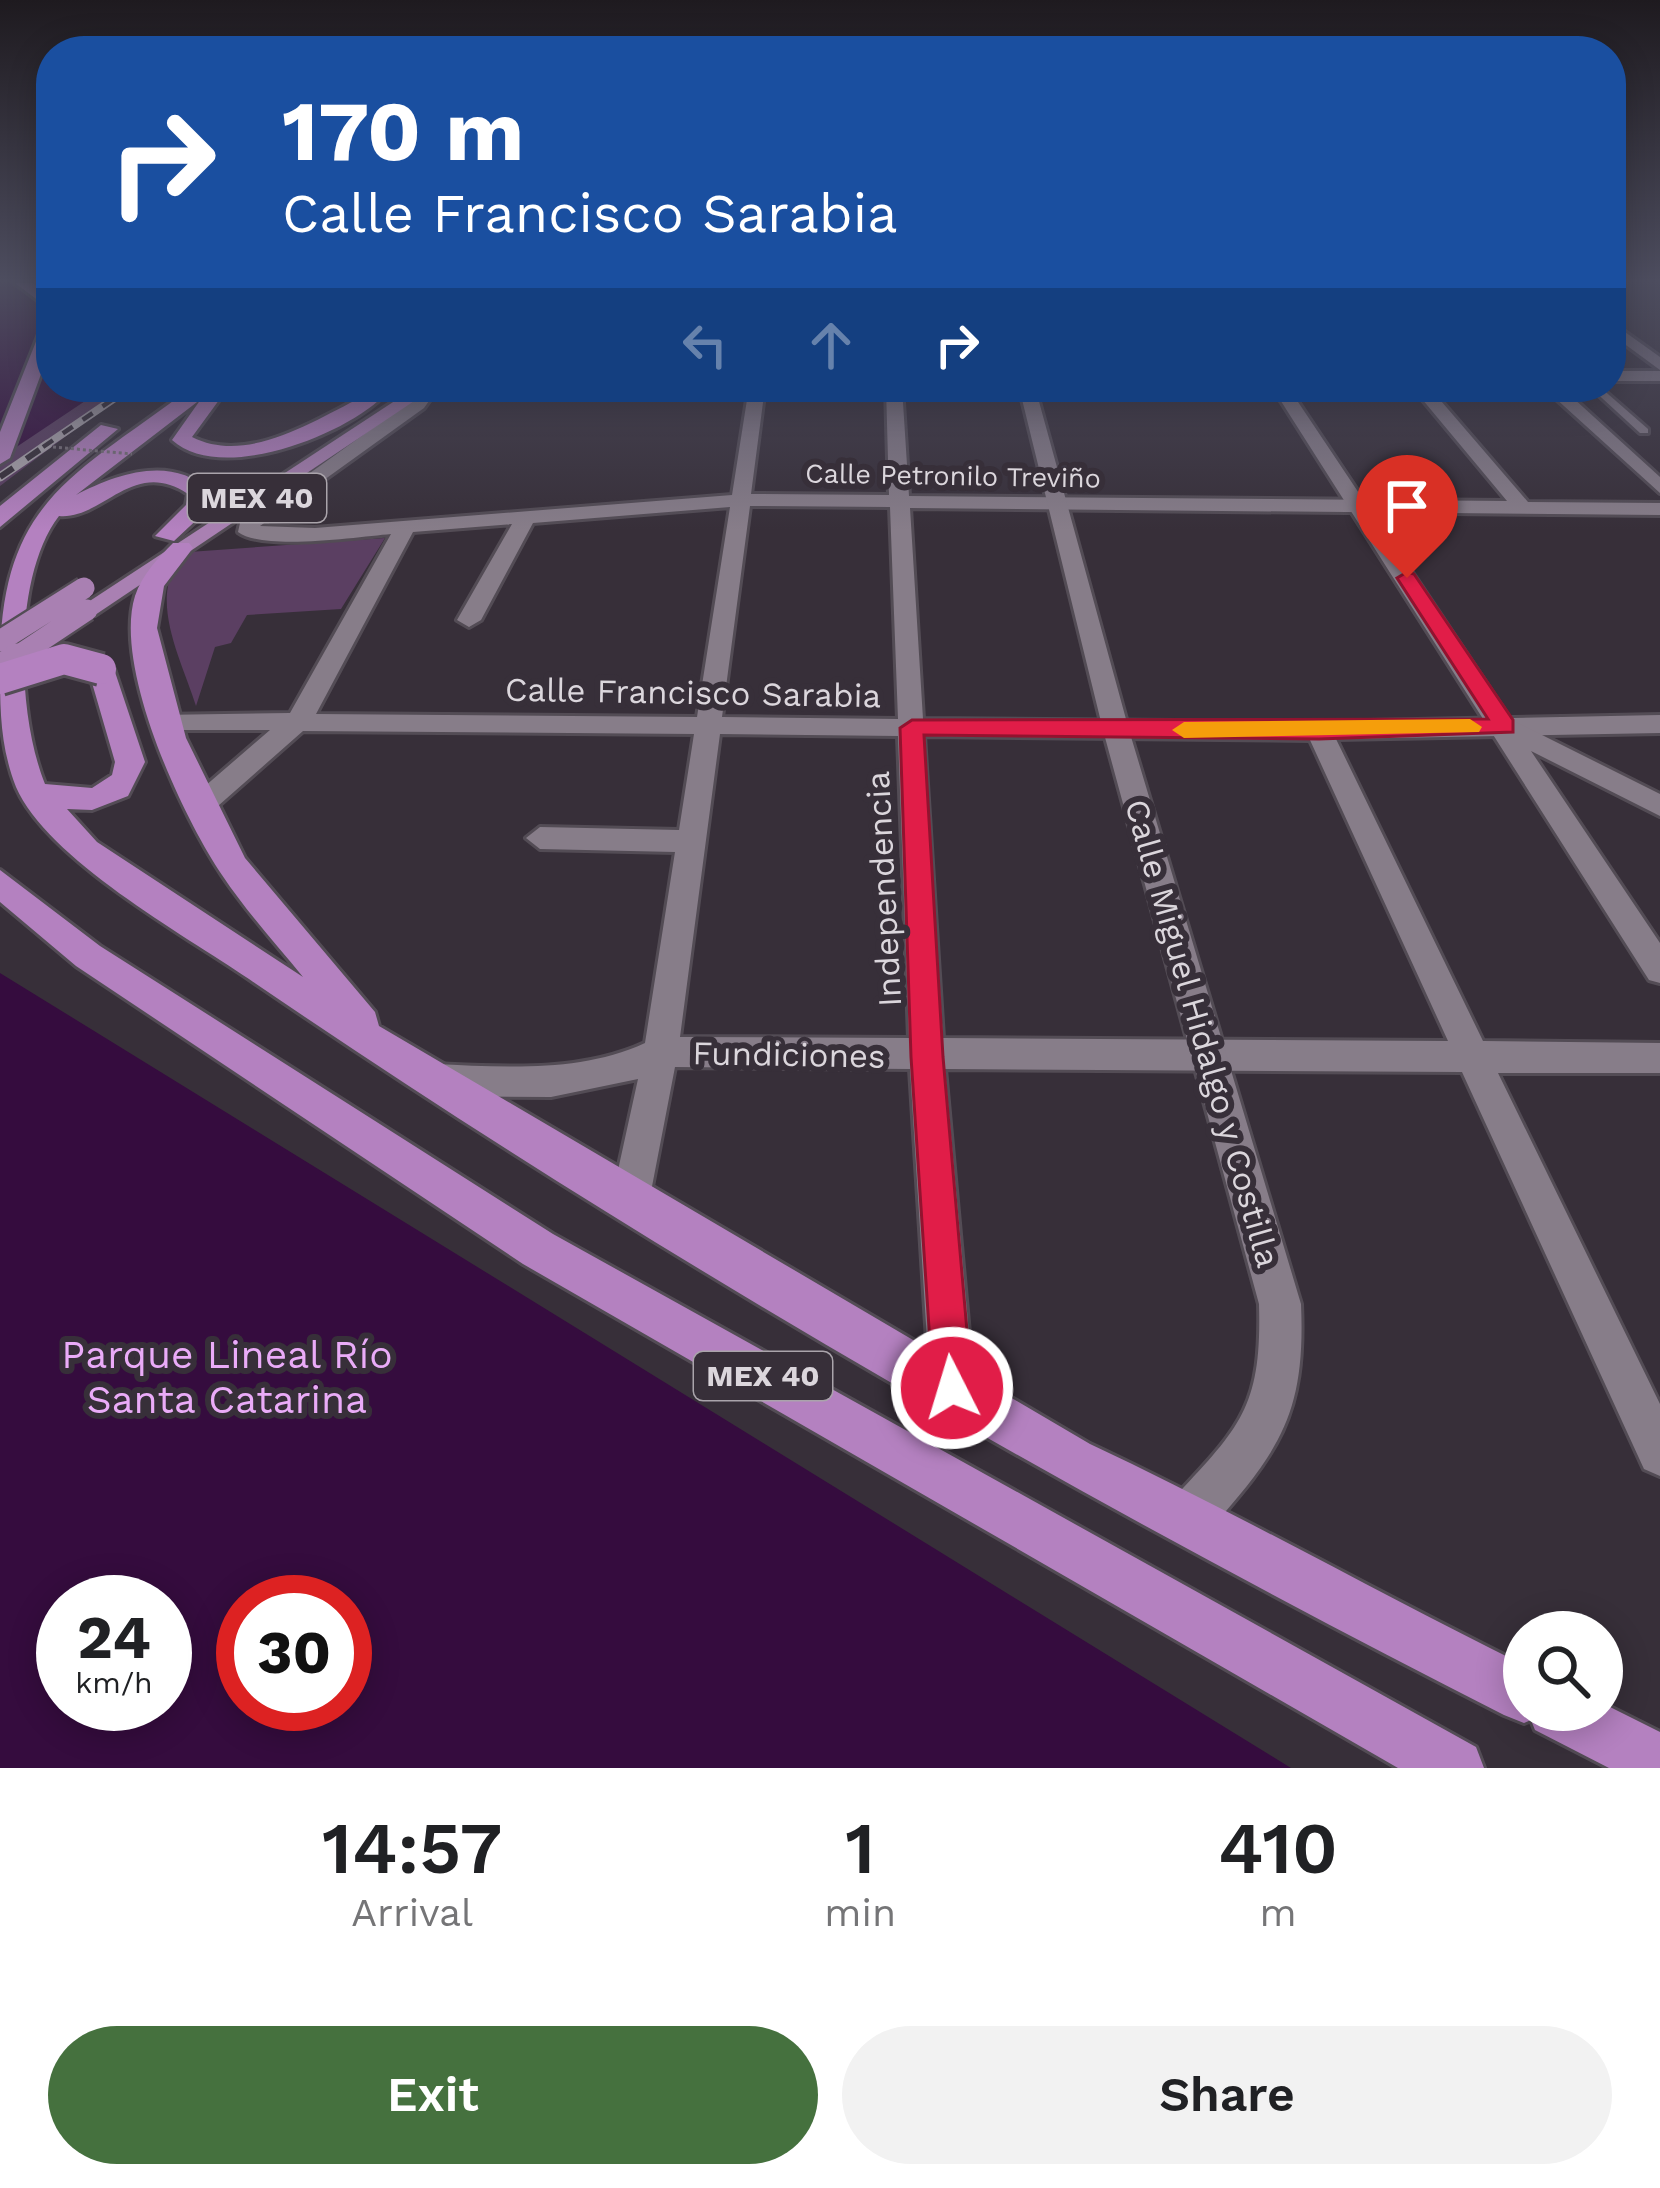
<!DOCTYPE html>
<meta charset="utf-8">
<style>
:root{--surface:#fff;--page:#f2f2f2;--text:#202124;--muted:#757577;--accent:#45713e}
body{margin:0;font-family:"Work Sans",sans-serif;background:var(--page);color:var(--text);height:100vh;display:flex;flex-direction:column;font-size:45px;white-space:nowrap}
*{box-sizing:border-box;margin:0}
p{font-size:39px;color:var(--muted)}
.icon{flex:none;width:66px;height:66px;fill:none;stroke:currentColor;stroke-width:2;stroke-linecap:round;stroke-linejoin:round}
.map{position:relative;height:1768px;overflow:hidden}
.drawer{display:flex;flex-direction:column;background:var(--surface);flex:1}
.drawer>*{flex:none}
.top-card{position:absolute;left:36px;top:36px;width:1590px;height:366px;border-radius:48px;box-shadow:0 6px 30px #0003;background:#1a4fa0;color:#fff;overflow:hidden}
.buttons{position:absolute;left:1503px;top:1611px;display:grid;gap:24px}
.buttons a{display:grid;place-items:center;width:120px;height:120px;border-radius:50%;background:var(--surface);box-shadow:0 6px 30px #0003;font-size:60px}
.speed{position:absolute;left:36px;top:1575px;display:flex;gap:24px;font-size:60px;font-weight:700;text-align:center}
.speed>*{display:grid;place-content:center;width:156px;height:156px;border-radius:50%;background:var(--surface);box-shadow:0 6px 30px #0003;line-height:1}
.speed small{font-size:30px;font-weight:400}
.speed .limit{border:18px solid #d22;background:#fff;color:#111}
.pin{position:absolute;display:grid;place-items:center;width:102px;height:102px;color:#fff;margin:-123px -51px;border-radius:50% 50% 50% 0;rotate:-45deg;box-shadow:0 0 12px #0007}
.pin .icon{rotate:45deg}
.me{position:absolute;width:132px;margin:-66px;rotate:355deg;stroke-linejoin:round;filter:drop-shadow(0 0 9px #0008)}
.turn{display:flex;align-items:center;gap:42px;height:252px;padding:0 48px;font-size:54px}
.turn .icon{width:156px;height:156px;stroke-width:2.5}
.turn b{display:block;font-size:84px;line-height:102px}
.lanes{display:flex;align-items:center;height:114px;padding:0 48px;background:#0003;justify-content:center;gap:60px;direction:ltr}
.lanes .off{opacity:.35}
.eta{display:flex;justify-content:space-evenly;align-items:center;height:204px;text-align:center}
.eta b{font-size:72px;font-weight:600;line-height:84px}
.button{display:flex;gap:24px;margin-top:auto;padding:24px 48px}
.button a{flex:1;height:138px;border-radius:72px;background:var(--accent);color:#fff;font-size:48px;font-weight:600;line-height:138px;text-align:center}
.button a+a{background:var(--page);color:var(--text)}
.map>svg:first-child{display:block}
.green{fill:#5b3f62}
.water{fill:#350c3e;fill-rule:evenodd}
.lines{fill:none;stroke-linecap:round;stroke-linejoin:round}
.service-casing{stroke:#534c55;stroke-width:6}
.minor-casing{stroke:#534c55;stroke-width:6}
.tertiary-casing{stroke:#534c55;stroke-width:6}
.primary-casing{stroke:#534c55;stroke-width:6}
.trunk-casing{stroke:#534c55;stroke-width:6}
.path{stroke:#777078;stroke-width:3;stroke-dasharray:3 3;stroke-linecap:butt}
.service{fill:#877d89;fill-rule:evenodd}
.minor{fill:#877d89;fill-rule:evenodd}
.tertiary{fill:#877d89;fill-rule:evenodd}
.primary{fill:#a980b2;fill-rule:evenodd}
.trunk{fill:#b481c0;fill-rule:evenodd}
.rail-far1-casing{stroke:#aba5ac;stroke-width:8}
.rail-casing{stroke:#aba5ac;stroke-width:9}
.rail-far1{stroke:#372f39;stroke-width:4.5;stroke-dasharray:12;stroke-linecap:butt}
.rail{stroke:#372f39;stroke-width:6;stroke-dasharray:16;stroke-linecap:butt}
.primary-bridge-far1-casing{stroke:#534c55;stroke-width:26;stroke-linecap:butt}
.primary-bridge-casing{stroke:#534c55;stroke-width:33;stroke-linecap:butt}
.trunk-bridge-far1-casing{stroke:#534c55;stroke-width:27;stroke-linecap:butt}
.trunk-bridge-casing{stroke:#534c55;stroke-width:36;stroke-linecap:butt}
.path-bridge{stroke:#777078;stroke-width:3;stroke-dasharray:3 3;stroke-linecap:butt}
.primary-bridge-far1{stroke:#a980b2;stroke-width:21}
.primary-bridge{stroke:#a980b2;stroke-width:27}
.trunk-bridge-far1{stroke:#b481c0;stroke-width:22}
.trunk-bridge{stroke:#b481c0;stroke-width:30}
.route{fill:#e11d48;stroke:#92132f;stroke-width:3}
.slow{fill:#f59e0b}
.labels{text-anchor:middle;stroke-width:12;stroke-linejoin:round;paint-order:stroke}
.far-street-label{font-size:27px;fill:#dbd6dc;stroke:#372f39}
.shield{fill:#372f39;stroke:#aaa4ab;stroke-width:3}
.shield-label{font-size:30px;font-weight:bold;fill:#dbd6dc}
.street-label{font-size:33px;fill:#dbd6dc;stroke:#372f39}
.near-park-label{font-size:39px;fill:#eaabf8;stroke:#372f39}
</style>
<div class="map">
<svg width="1660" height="1768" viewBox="0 0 1660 1768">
<rect width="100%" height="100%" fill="#372f39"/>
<path class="green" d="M0,283H51V387H131L0,486Z
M385,538L341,609L247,615L231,643L215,647L196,706C182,660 142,589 189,552Z"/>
<path class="water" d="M0,283H51V387H106L0,458Z
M0,973L1291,1768H0ZM63,1602H165V1704H63ZM243,1602H345V1704H243Z"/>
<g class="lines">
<defs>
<path id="service" d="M1590,387H1600L1648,429V433H1640Z"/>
<path id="minor" d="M1611,322L1660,357V370L1611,334Z
M1611,371H1660V381H1611Z
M422,387H439L424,408L260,526L315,528L732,495L749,387H765L751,494L889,495L886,387H902L909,496L1507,501L1412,387H1429L1528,502L1660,503V515L910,508L923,719L1319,722L1660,715V733L1336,739L1483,1041L1660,1043V1073H1498L1660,1404V1476L1644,1469L1462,1072L945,1069L974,1388L967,1403L952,1410L937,1403L930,1388L910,1069L675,1067L649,1202L644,1215L630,1221L616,1215L611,1202L638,1079L551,1097L434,1096L422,1091L416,1080L422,1069L434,1064C504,1067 580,1073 645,1043L675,852L540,849L526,838L540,827L679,830L694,734L303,731L210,813H190L186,806L190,799L270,730H168L155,721L159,715L290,713L391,534C357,537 263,551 238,532L240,523L412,400ZM750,506L890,507L898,719L722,717ZM730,507L697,717L316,714L413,532L512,524L457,620L469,627L481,620L533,523ZM720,734L898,736L909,1038L680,1037ZM924,736L1310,740L1448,1041L943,1038Z
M1543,387H1561L1660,477V493Z"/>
<path id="tertiary" d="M1019,387H1035L1129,730L1301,1304C1306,1417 1278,1452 1206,1534L1189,1540L1172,1534L1166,1517L1172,1500C1240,1427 1262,1408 1259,1304L1103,730Z
M1272,387H1288L1510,719L1660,794V816L1531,751L1660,943V983L1649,980Z"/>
<path id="primary" d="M416,387H435L95,615L87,617L76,610Z"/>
<path id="trunk" d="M15,283H33L51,297V310Z
M51,319V347L10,458L0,464V432L43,324Z
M192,387H213L211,391L222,396L192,437C247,465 313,421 362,397L378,401C336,438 219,483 172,440L201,399L76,495C116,474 173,454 210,492L205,512L174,541L155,536L186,505L188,494C133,457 103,520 59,516C12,577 17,715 45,784L92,788L112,775L115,762L88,669L101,661L114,669L145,762L128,796L92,810L67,809L97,842L303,977C276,944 246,911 222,875C182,816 113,667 135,596C142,575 158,558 173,543H189L193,548L164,586L157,628L186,738L245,858L375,1012L379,1026L1090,1444C1237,1513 1378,1593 1524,1665V1710H1602V1703L1660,1732V1768H1609L1535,1730L1531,1720L1524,1723L1504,1715C1073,1496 648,1252 249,979C183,934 47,859 16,787C0,746 0,709 0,666C0,500 73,477 192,387Z
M101,425L118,429L0,527V506Z
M0,870L100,946L553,1234L1476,1747L1484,1768H1398L523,1264L76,966L0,902Z"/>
</defs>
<use href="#service" class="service-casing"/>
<use href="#minor" class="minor-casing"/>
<use href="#tertiary" class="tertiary-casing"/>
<use href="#primary" class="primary-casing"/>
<use href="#trunk" class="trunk-casing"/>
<path class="path" d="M448,391L483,387"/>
<use href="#service" class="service"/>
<use href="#minor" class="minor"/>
<use href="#tertiary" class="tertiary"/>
<use href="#primary" class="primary"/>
<use href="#trunk" class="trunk"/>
<defs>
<path id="rail-far1" d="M43,447L131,387"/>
<path id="rail" d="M0,477L48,444"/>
</defs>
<use href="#rail-far1" class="rail-far1-casing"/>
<use href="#rail" class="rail-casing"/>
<use href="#rail-far1" class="rail-far1"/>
<use href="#rail" class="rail"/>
<defs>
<path id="primary-bridge-far1" d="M0,641L84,588
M12,660L87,610"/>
<path id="primary-bridge" d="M0,668L17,657"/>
<path id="trunk-bridge-far1" d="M59,660H78"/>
<path id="trunk-bridge" d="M0,679L64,659L101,669"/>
</defs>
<use href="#primary-bridge-far1" class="primary-bridge-far1-casing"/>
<use href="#primary-bridge" class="primary-bridge-casing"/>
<use href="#trunk-bridge-far1" class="trunk-bridge-far1-casing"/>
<use href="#trunk-bridge" class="trunk-bridge-casing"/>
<path class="path-bridge" d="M418,387L442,391
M53,447L132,454"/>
<use href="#primary-bridge-far1" class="primary-bridge-far1"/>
<use href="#primary-bridge" class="primary-bridge"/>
<use href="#trunk-bridge-far1" class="trunk-bridge-far1"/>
<use href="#trunk-bridge" class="trunk-bridge"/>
</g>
<linearGradient id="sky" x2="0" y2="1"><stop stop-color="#1e1a1f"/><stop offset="0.53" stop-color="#4d4d5f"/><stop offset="1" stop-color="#4d4d5f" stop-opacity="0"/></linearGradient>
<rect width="1660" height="530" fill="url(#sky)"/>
<path class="route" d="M1407,572L1414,574L1513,720V732L1319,739L924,735L943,1057L972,1388L966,1402L952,1408L939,1402L933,1388L911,1057L900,728L912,720L1488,719L1397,578Z"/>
<path class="slow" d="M1470,719L1482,727L1479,732L1184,738L1172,730L1184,722Z"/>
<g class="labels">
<g class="far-street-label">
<text transform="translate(953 476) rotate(1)" y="9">Calle Petronilo Treviño</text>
</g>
<g class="shield">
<rect x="188" y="474" width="138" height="48" rx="9"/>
<rect x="694" y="1352" width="138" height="48" rx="9"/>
</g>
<g class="shield-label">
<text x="257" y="508">MEX 40</text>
<text x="763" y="1386">MEX 40</text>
</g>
<g class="street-label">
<text transform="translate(693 692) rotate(1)" y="12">Calle Francisco Sarabia</text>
<text transform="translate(883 889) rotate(-93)" y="12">Independencia</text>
<text transform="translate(1203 1033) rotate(74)" y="12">Calle Miguel Hidalgo y Costilla</text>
<text transform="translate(789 1054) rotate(1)" y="12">Fundiciones</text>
</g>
<g class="near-park-label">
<text x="227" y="1368">Parque Lineal Río<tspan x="227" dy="45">Santa Catarina</tspan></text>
</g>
</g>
</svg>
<div class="buttons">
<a><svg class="icon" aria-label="search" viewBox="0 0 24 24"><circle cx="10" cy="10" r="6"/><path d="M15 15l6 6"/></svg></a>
</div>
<div class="speed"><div>24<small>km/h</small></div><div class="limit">30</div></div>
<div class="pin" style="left:1407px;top:578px;background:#d93025"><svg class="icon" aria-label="arrive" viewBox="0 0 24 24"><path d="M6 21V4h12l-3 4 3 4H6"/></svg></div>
<svg class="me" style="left:952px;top:1388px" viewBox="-20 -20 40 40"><circle r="17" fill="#e11d48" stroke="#fff" stroke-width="3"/><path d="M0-11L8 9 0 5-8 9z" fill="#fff"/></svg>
<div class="top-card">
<div class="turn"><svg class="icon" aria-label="right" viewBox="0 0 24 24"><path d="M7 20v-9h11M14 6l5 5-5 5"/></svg><div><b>170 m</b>Calle Francisco Sarabia</div></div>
<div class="lanes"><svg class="icon off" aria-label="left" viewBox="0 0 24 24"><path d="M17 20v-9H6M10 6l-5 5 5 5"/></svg><svg class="icon off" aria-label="ahead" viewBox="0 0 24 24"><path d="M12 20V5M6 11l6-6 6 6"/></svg><svg class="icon" aria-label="right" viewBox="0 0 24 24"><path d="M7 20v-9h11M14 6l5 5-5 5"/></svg></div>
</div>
</div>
<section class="drawer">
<div class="eta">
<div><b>14:57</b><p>Arrival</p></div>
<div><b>1</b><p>min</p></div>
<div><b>410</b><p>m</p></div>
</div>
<div class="button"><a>Exit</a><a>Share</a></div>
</section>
